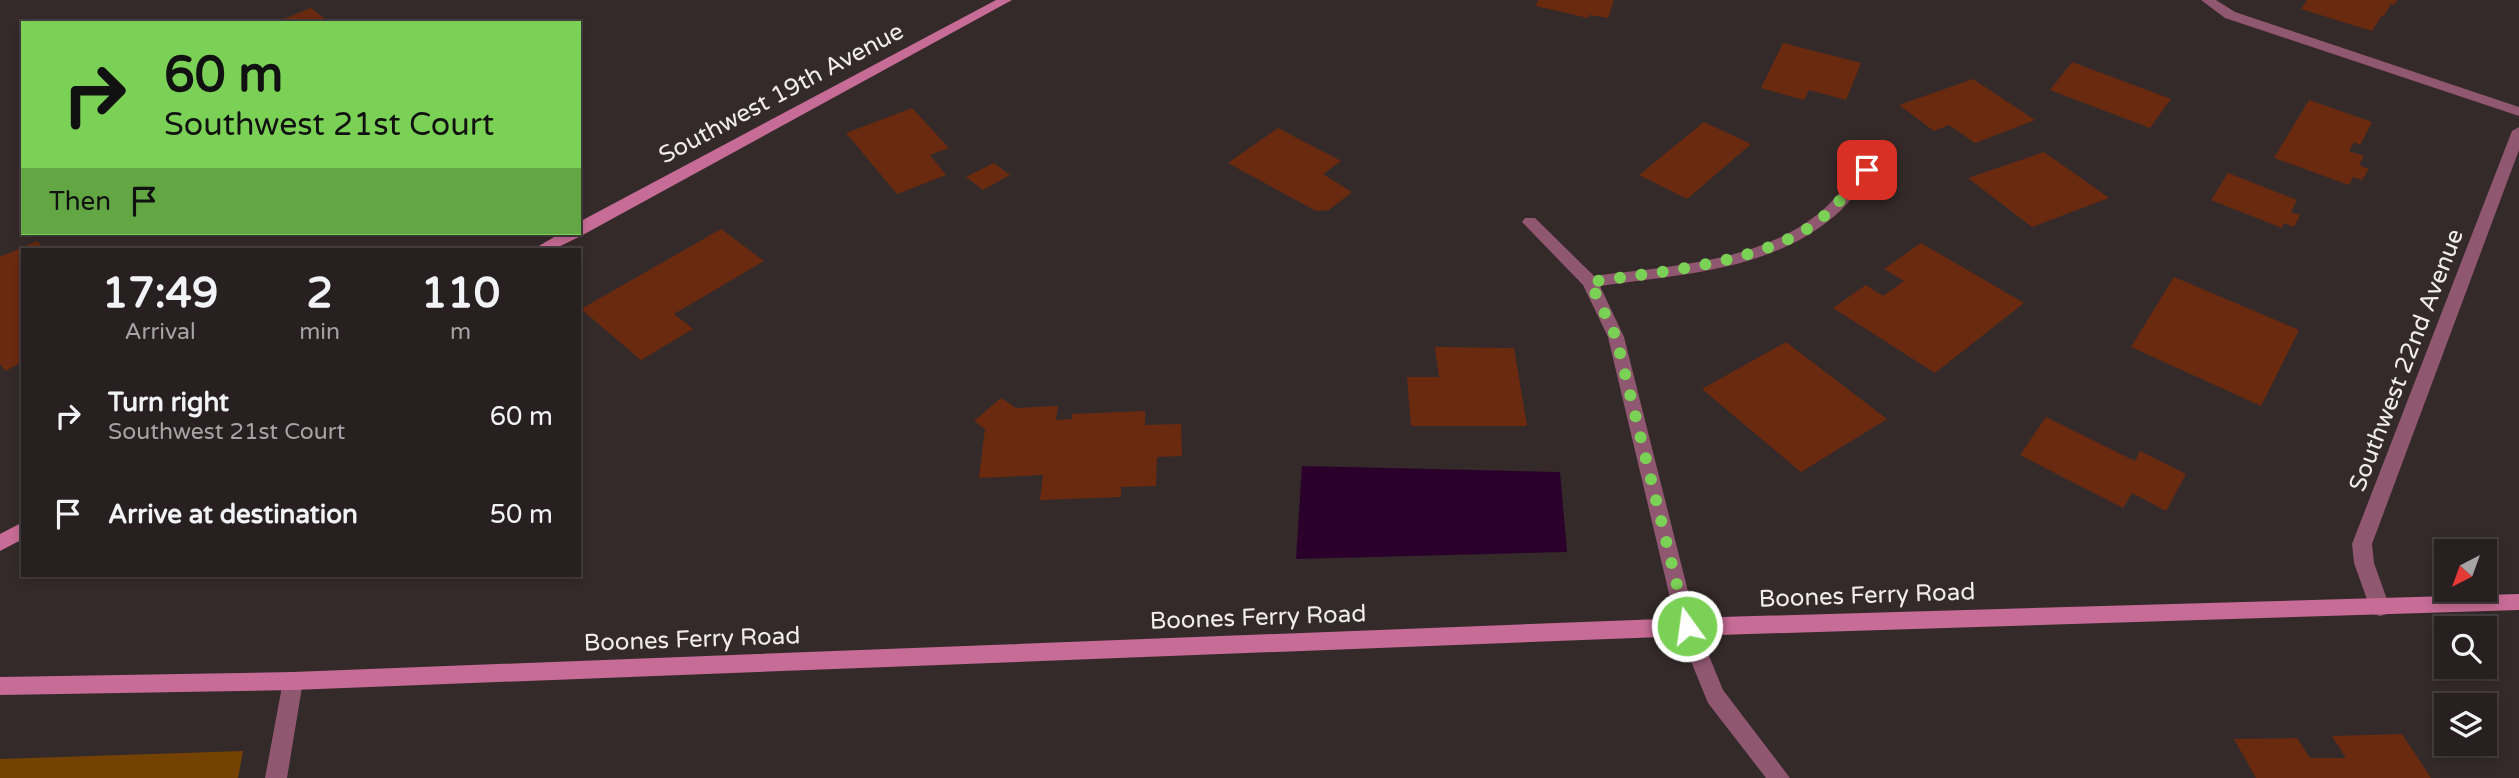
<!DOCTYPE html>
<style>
:root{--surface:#282020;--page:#342d2d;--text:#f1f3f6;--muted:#a5a3a5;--line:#443e3e}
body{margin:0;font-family:"Varela Round",sans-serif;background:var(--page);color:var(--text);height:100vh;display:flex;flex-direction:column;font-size:26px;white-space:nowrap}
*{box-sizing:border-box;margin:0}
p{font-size:23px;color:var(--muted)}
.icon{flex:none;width:38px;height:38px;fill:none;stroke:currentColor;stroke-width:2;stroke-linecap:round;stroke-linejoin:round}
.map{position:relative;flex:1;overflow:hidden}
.details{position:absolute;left:21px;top:248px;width:560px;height:329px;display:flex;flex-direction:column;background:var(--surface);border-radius:0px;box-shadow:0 4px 10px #0003,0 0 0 2px var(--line)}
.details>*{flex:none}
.banner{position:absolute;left:21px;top:21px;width:560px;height:214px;border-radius:0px;box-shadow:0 4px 10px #0003,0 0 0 2px var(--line);background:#7bd156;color:#111;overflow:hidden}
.needle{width:46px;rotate:221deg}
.fabs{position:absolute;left:2434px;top:539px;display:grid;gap:14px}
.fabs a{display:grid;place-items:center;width:63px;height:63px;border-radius:0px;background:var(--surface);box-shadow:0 4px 10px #0003,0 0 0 2px var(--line);font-size:35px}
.pin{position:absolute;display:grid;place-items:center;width:60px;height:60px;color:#fff;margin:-30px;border-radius:14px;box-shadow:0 4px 10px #0006}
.me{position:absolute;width:77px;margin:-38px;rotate:346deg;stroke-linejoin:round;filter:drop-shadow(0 0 5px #0008)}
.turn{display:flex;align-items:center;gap:24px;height:147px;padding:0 28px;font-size:32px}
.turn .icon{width:91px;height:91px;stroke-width:2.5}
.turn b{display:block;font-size:49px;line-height:60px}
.then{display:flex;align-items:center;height:66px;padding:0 28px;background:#0003;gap:14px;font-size:26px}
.eta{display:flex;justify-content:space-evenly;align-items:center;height:119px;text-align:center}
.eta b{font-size:42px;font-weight:700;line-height:49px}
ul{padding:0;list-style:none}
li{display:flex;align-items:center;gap:21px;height:98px;padding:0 28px}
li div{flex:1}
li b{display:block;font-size:26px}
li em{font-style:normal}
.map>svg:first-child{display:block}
.green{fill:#744303}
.water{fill:#2a002b}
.building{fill:#6a2a10}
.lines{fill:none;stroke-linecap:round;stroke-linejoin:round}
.lane{fill:#905770;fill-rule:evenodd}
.street{fill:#905770;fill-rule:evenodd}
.secondary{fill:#c76c96;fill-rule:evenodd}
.route{stroke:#7bd156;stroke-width:12;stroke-dasharray:0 21.6}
.labels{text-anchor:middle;stroke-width:7;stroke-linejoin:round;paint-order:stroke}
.street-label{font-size:24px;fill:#f4ecec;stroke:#352a2a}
</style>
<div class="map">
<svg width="2519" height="778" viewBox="0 0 2519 778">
<rect width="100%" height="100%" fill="#352a2a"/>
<path class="green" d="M243,751L238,778H0V759Z"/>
<path class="water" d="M1302,466L1560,472L1567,552L1296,559Z"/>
<path class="building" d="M1538,0H1614L1608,18L1590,15L1588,18L1536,6Z
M2307,0H2398L2394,5L2391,4L2384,16L2382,15L2372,31L2301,9Z
M311,8L330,23H274Z
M1783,43L1861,63L1846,100L1809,90L1804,100L1761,88Z
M2072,62L2171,99L2150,128L2050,90Z
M1973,79L2035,120L1975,143L1949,125L1934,131L1899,105Z
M2309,100L2372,122L2360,145L2354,142L2349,151L2364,156L2359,165L2369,169L2362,180L2353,177L2349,185L2274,158Z
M912,108L949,148L930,155L946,175L897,194L846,133Z
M1704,122L1751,144L1687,199L1639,175Z
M1278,128L1341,161L1323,174L1352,192L1329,210L1316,211L1228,163Z
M2044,152L2109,198L2032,227L1968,178Z
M994,163L1010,175L983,190L966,177Z
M2228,173L2297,200L2291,212L2300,215L2294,227L2284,223L2282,228L2211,200Z
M721,229L764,261L674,314L693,329L641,360L581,309Z
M37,241L44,250H23V362L5,371L0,364V257Z
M1921,243L2024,303L1935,373L1833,308L1866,285L1883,296L1904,281L1884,269Z
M2174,277L2299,330L2261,406L2131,347Z
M1786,342L1887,419L1801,472L1702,389Z
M1435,347L1514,348L1527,426H1411L1407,377H1439Z
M1001,398L1016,408L1058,406L1056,420L1072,419V414L1145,411V425L1181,424L1182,456L1157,457L1156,486L1121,487V497L1040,500L1043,475L979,478L985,429L974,421Z
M2046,417L2135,461L2140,451L2186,474L2166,511L2132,493L2123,508L2020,455Z
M2402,734L2431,778H2256L2234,739L2297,738L2310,758H2346L2332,736Z"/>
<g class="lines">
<path class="lane" d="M2201,0H2216L2235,12L2519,107V116L2225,18Z
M293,672L300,674L303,681L287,778H265L283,681L286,674Z"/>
<path class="street" d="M2519,127V150L2372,544L2374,563L2390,608L2387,614L2380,616L2373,614L2370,608L2354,563L2352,544L2512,131Z
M1867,165L1874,170C1861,188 1845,209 1827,222C1764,271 1676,275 1600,286L1624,337L1697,627L1723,690L1790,778H1766L1708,703L1677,627L1608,337L1583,285L1522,222L1525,218H1535L1594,276C1668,266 1757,263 1818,214C1835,201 1847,182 1862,167Z"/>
<path class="secondary" d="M996,0H1012L579,237L552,250H532L561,233H579V222Z
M23,522V539L0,551V534Z
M2519,594V610L1687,636L293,690L0,695V677L293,672L1687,618Z"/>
</g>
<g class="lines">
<path class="route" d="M1687,626L1616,337L1590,282C1659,271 1769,264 1823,217C1839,204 1852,185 1867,170"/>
</g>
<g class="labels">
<g class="street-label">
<text transform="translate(781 93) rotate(-28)" y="8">Southwest 19th Avenue</text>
<text transform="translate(2406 360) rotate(-69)" y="8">Southwest 22nd Avenue</text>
<text transform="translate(1867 595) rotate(-2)" y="8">Boones Ferry Road</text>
<text transform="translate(1258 617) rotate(-2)" y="8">Boones Ferry Road</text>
<text transform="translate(692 639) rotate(-2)" y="8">Boones Ferry Road</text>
</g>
</g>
</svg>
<div class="fabs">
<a><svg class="needle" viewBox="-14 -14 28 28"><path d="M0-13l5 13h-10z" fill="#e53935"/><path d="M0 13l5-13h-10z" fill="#a5a3a5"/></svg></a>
<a><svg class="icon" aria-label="search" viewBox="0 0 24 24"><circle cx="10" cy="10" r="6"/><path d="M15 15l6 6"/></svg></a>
<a><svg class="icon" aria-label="layers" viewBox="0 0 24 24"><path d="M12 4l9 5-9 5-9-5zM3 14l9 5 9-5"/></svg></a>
</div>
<div class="pin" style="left:1867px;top:170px;background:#d93025"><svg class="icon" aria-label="arrive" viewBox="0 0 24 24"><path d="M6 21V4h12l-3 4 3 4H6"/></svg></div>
<svg class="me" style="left:1687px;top:626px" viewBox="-20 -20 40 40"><circle r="17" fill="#7bd156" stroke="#fff" stroke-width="3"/><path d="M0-11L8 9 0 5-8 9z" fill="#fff"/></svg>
<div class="banner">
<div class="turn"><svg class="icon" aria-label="right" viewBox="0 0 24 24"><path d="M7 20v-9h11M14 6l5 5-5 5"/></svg><div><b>60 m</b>Southwest 21st Court</div></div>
<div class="then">Then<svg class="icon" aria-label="arrive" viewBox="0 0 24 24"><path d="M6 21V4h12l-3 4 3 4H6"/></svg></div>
</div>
<section class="details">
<div class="eta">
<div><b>17:49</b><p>Arrival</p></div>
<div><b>2</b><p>min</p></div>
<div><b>110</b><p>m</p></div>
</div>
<ul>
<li><svg class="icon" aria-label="right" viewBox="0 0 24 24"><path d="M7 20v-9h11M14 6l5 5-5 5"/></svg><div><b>Turn right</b><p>Southwest 21st Court</p></div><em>60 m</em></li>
<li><svg class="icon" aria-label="arrive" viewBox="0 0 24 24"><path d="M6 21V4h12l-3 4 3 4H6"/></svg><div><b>Arrive at destination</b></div><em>50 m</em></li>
</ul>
</section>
</div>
